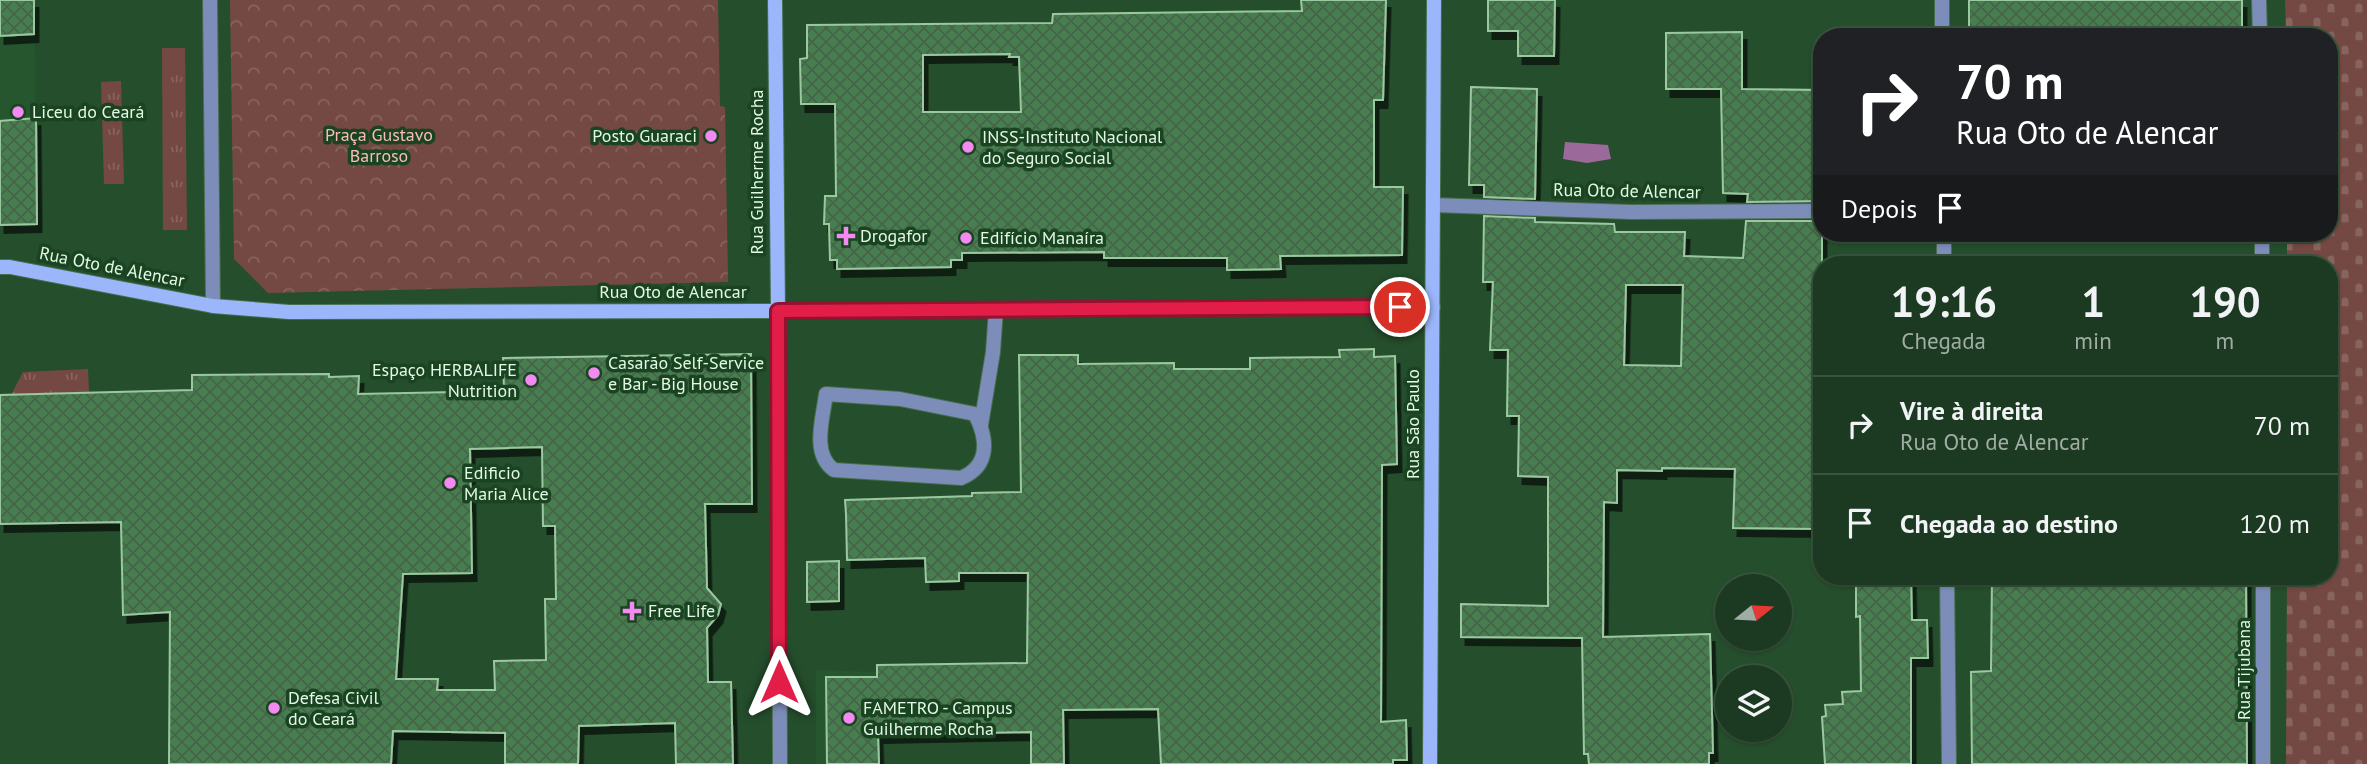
<!DOCTYPE html>
<html lang="pt">
<meta charset="utf-8">
<style>
:root{--surface:#1c3a21;--page:#29452e;--text:#f1f3f6;--muted:#a0ada5;--line:#3a543f}
body{margin:0;font-family:"PT Sans",sans-serif;background:var(--page);color:var(--text);height:100vh;display:flex;flex-direction:column;font-size:26px;white-space:nowrap}
*{box-sizing:border-box;margin:0}
p{font-size:23px;color:var(--muted)}
.icon{flex:none;width:38px;height:38px;fill:none;stroke:currentColor;stroke-width:2;stroke-linecap:round;stroke-linejoin:round}
.map{position:relative;flex:1;overflow:hidden}
.drawer{position:absolute;left:1813px;top:256px;width:525px;height:329px;display:flex;flex-direction:column;background:var(--surface);border-radius:28px;box-shadow:0 2px 5px #0004,0 0 0 2px var(--line)}
.drawer>*{flex:none}
.top-card{position:absolute;left:1813px;top:28px;width:525px;height:214px;border-radius:28px;box-shadow:0 2px 5px #0004,0 0 0 2px var(--line);background:#202124;color:#fff;overflow:hidden}
.needle{width:46px;rotate:72deg}
.controls{position:absolute;left:1715px;top:574px;display:grid;gap:14px}
.controls a{display:grid;place-items:center;width:77px;height:77px;border-radius:50%;background:var(--surface);box-shadow:0 2px 5px #0004,0 0 0 2px var(--line);font-size:35px}
.pin{position:absolute;display:grid;place-items:center;width:60px;height:60px;color:#fff;margin:-30px;border:4px solid #fff;border-radius:50%;box-shadow:0 2px 7px #0007}
.me{position:absolute;width:77px;margin:-38px;rotate:0deg;stroke-linejoin:round;filter:drop-shadow(0 0 5px #0008)}
.turn{display:flex;align-items:center;gap:24px;height:147px;padding:0 28px;font-size:32px}
.turn .icon{width:91px;height:91px;stroke-width:2.5}
.turn b{display:block;font-size:49px;line-height:60px}
.then{display:flex;align-items:center;height:66px;padding:0 28px;background:#0003;gap:14px;font-size:26px}
.eta{display:flex;justify-content:space-evenly;align-items:center;height:119px;text-align:center}
.eta b{font-size:42px;font-weight:700;line-height:49px}
ul{padding:0;list-style:none}
li{display:flex;align-items:center;gap:21px;height:98px;padding:0 28px;border-top:2px solid var(--line)}
li div{flex:1}
li b{display:block;font-size:26px}
li em{font-style:normal}
.map>svg:first-child{display:block}
.built{fill:#25562e}
.grass{fill:url(#grass-tufts)}
.cemetery{fill:url(#cemetery-stones)}
.park{fill:url(#park-crowns)}
.water{fill:#9c6a9a}
.building{fill:url(#building-cross-hatch);stroke:#9bc8a0;stroke-width:2;fill-rule:evenodd;filter:url(#shadow)}
.lines{fill:none;stroke-linecap:round;stroke-linejoin:round}
.lane-casing{stroke:#476d4d;stroke-width:16}
.street-casing{stroke:#476d4d;stroke-width:16}
.secondary-casing{stroke:#476d4d;stroke-width:16}
.lane{stroke:#7c8db9;stroke-width:14}
.street{stroke:#7c8db9;stroke-width:14}
.secondary{stroke:#9bb6fb;stroke-width:14}
.route-casing{stroke:#92132f;stroke-width:18}
.route{stroke:#e11d48;stroke-width:12}
.poi-dot{fill:#f389f1;stroke:#1a4322;stroke-width:2.5}
.labels{text-anchor:middle;stroke-width:7;stroke-linejoin:round;paint-order:stroke}
.poi-label{font-size:18px;fill:#e2f9e4;stroke:#1a4322;text-anchor:start}
.park-label{font-size:18px;fill:#fabcb3;stroke:#1a4322}
.street-label{font-size:18px;fill:#e2f9e4;stroke:#1a4322}
</style>
<div class="map">
<svg width="2367" height="764" viewBox="0 0 2367 764">
<defs>
<pattern id="grass-tufts" width="24" height="20" patternUnits="userSpaceOnUse" patternTransform="scale(1.75)"><rect width="24" height="20" fill="#754943"/><path d="M3 7l-1-3M5 7V3M7 7l1-3M15 17l-1-3M17 17v-4M19 17l1-3" fill="none" stroke="#88645e"/></pattern>
<pattern id="cemetery-stones" width="16" height="16" patternUnits="userSpaceOnUse" patternTransform="scale(1.75)"><rect width="16" height="16" fill="#754943"/><path d="M2 7V4a2 2 0 0 1 4 0v3zM10 15v-3a2 2 0 0 1 4 0v3z" fill="#88645e"/></pattern>
<pattern id="park-crowns" width="20" height="18" patternUnits="userSpaceOnUse" patternTransform="scale(1.75)"><rect width="20" height="18" fill="#754943"/><path d="M2 6a3 3 0 1 1 6 0M12 15a3 3 0 1 1 6 0" fill="none" stroke="#88645e"/></pattern>
<pattern id="building-cross-hatch" width="8" height="8" patternUnits="userSpaceOnUse" patternTransform="scale(1.75)"><rect width="8" height="8" fill="#477e50"/><path d="M0 0l8 8M0 8l8-8" fill="none" stroke="#46644a"/></pattern>
<filter id="shadow"><feDropShadow dx="4.5" dy="8" stdDeviation="0" flood-color="#0009"/></filter>
</defs>
<rect width="100%" height="100%" fill="#254e2c"/>
<path class="built" d="M0,0H34L37,224L0,225Z
M816,670L881,672L884,764H816Z"/>
<path class="grass" d="M162,48H185L187,230H163Z
M121,81L124,184H104L101,82Z
M88,369L89,393L11,395L23,372Z"/>
<path class="cemetery" d="M2285,0H2367V764H2286L2287,576H2329V264H2287V233H2329V37H2286Z"/>
<path class="park" d="M230,0H718L720,106L725,107L728,282L268,293L234,259Z"/>
<path class="water" d="M1565,142L1608,145L1611,159L1587,163L1563,159Z"/>
<path class="building" d="M0,0H34V34L0,36Z
M1301,0H1386L1383,100H1374V187H1403L1402,255L1280,256L1281,269L1227,270V258H1104V252L962,253V260H951V267L837,269V260H830L829,224H824L825,196H836L835,104H801L800,59L807,58V25L1052,23L1053,14L1302,11ZM1010,54L1009,57H1019L1021,112H923V55Z
M1488,0H1555L1554,56H1518V31H1488Z
M1969,0H2242V37H1969Z
M1742,32V89L1822,90V201L1747,202L1748,194L1723,193L1721,89H1666V33Z
M1471,87L1537,89L1535,199L1484,197V185H1469Z
M36,118L37,224L0,225V121Z
M1484,216L1535,218V222L1614,224L1615,232H1685L1684,256L1743,258L1746,221H1822V529L1733,528L1735,469L1662,468V471L1617,470V503L1604,502L1603,637L1710,634L1713,753H1709V764H1589L1588,754H1584L1582,638L1461,637V604L1548,606V477L1518,476L1519,416H1507L1508,350H1490L1493,282H1483ZM1626,285H1683L1681,366L1624,365Z
M1374,349V357L1395,356L1397,464L1382,465L1381,722L1406,720L1407,760H1393V764H1161L1158,709L1063,710L1064,764H1031V732L878,735L879,764H827L826,677H877V665L1027,663L1028,573H959V581L926,582L925,558L847,560L846,514L845,500L972,496V493L1021,492L1019,355H1078V364L1174,363V369H1250V358L1340,357L1339,350Z
M751,354L752,504H705L707,588L721,604L718,615L707,628L708,682H731L733,764H676L675,723L579,726L578,764H505V733L393,731L391,764H169L170,612L123,615L121,522L0,524V395L192,390V375L329,374V377L359,376L358,394L504,391L503,358ZM542,447L543,526H555L556,599H545L546,660L494,661L495,690H437L438,679H396L403,574L472,573L470,449Z
M839,561V601L807,602V562Z
M1856,576H1911L1912,620H1927L1928,658H1911V764H1825L1822,717L1826,716L1825,705L1843,704L1842,692L1861,691L1860,616L1856,617Z
M1992,576H2246L2247,764H1972L1971,672L1991,671Z"/>
<g class="lines">
<defs>
<path id="lane" d="M826,394L900,399L975,414C988,439 990,466 961,478L834,470C811,454 823,418 826,394Z
M981,425L993,352L996,309"/>
<path id="street" d="M210,0L213,306
M1942,0V37
M2259,0L2260,37
M1433,205L1631,212L1822,211
M1944,233V264
M2262,233V264
M1947,576L1949,764
M2263,576V764
M780,764L778,311L1433,307"/>
<path id="secondary" d="M0,267H10L213,306L289,312L778,311L775,0
M1430,764L1434,0"/>
</defs>
<use href="#lane" class="lane-casing"/>
<use href="#street" class="street-casing"/>
<use href="#secondary" class="secondary-casing"/>
<use href="#lane" class="lane"/>
<use href="#street" class="street"/>
<use href="#secondary" class="secondary"/>
</g>
<g class="lines">
<defs>
<path id="route" d="M779,682L778,311L1400,307"/>
</defs>
<use href="#route" class="route-casing"/>
<use href="#route" class="route"/>
</g>
<g class="poi-dot">
<circle cx="18" cy="112" r="7"/>
<circle cx="711" cy="136" r="7"/>
<circle cx="968" cy="147" r="7"/>
<path d="M842.5 225.5h7v7h7v7h-7v7h-7v-7h-7v-7h7z"/>
<circle cx="966" cy="238" r="7"/>
<circle cx="594" cy="373" r="7"/>
<circle cx="531" cy="380" r="7"/>
<circle cx="450" cy="483" r="7"/>
<path d="M628.5 600.5h7v7h7v7h-7v7h-7v-7h-7v-7h7z"/>
<circle cx="274" cy="708" r="7"/>
<circle cx="849" cy="718" r="7"/>
</g>
<g class="labels">
<g class="poi-label">
<text x="32" y="118">Liceu do Ceará</text>
<text x="697" y="142" text-anchor="end">Posto Guaraci</text>
<text x="982" y="143">INSS-Instituto Nacional<tspan x="982" dy="21">do Seguro Social</tspan></text>
<text x="860" y="242">Drogafor</text>
<text x="980" y="244">Edifício Manaíra</text>
<text x="608" y="369">Casarão Self-Service<tspan x="608" dy="21">e Bar - Big House</tspan></text>
<text x="517" y="376" text-anchor="end">Espaço HERBALIFE<tspan x="517" dy="21">Nutrition</tspan></text>
<text x="464" y="479">Edificio<tspan x="464" dy="21">Maria Alice</tspan></text>
<text x="648" y="617">Free Life</text>
<text x="288" y="704">Defesa Civil<tspan x="288" dy="21">do Ceará</tspan></text>
<text x="863" y="714">FAMETRO - Campus<tspan x="863" dy="21">Guilherme Rocha</tspan></text>
</g>
<g class="park-label">
<text x="379" y="141">Praça Gustavo<tspan x="379" dy="21">Barroso</tspan></text>
</g>
<g class="street-label">
<text transform="translate(757 172) rotate(-90)" y="6">Rua Guilherme Rocha</text>
<text transform="translate(1627 191) rotate(1)" y="6">Rua Oto de Alencar</text>
<text transform="translate(112 267) rotate(11)" y="6">Rua Oto de Alencar</text>
<text x="673" y="298">Rua Oto de Alencar</text>
<text transform="translate(1413 424) rotate(-90)" y="6">Rua São Paulo</text>
<text transform="translate(2244 670) rotate(-90)" y="6">Rua Tijubana</text>
</g>
</g>
</svg>
<div class="controls">
<a><svg class="needle" viewBox="-14 -14 28 28"><path d="M0-13l5 13h-10z" fill="#e53935"/><path d="M0 13l5-13h-10z" fill="#a0ada5"/></svg></a>
<a><svg class="icon" aria-label="layers" viewBox="0 0 24 24"><path d="M12 4l9 5-9 5-9-5zM3 14l9 5 9-5"/></svg></a>
</div>
<div class="pin" style="left:1400px;top:307px;background:#d93025"><svg class="icon" aria-label="arrive" viewBox="0 0 24 24"><path d="M6 21V4h12l-3 4 3 4H6"/></svg></div>
<svg class="me" style="left:779px;top:682px" viewBox="-20 -20 40 40"><path d="M0-17L14 15 0 8-14 15z" fill="#e11d48" stroke="#fff" stroke-width="4"/></svg>
<div class="top-card">
<div class="turn"><svg class="icon" aria-label="right" viewBox="0 0 24 24"><path d="M7 20v-9h11M14 6l5 5-5 5"/></svg><div><b>70 m</b>Rua Oto de Alencar</div></div>
<div class="then">Depois<svg class="icon" aria-label="arrive" viewBox="0 0 24 24"><path d="M6 21V4h12l-3 4 3 4H6"/></svg></div>
</div>
<section class="drawer">
<div class="eta">
<div><b>19:16</b><p>Chegada</p></div>
<div><b>1</b><p>min</p></div>
<div><b>190</b><p>m</p></div>
</div>
<ul>
<li><svg class="icon" aria-label="right" viewBox="0 0 24 24"><path d="M7 20v-9h11M14 6l5 5-5 5"/></svg><div><b>Vire à direita</b><p>Rua Oto de Alencar</p></div><em>70 m</em></li>
<li><svg class="icon" aria-label="arrive" viewBox="0 0 24 24"><path d="M6 21V4h12l-3 4 3 4H6"/></svg><div><b>Chegada ao destino</b></div><em>120 m</em></li>
</ul>
</section>
</div>
